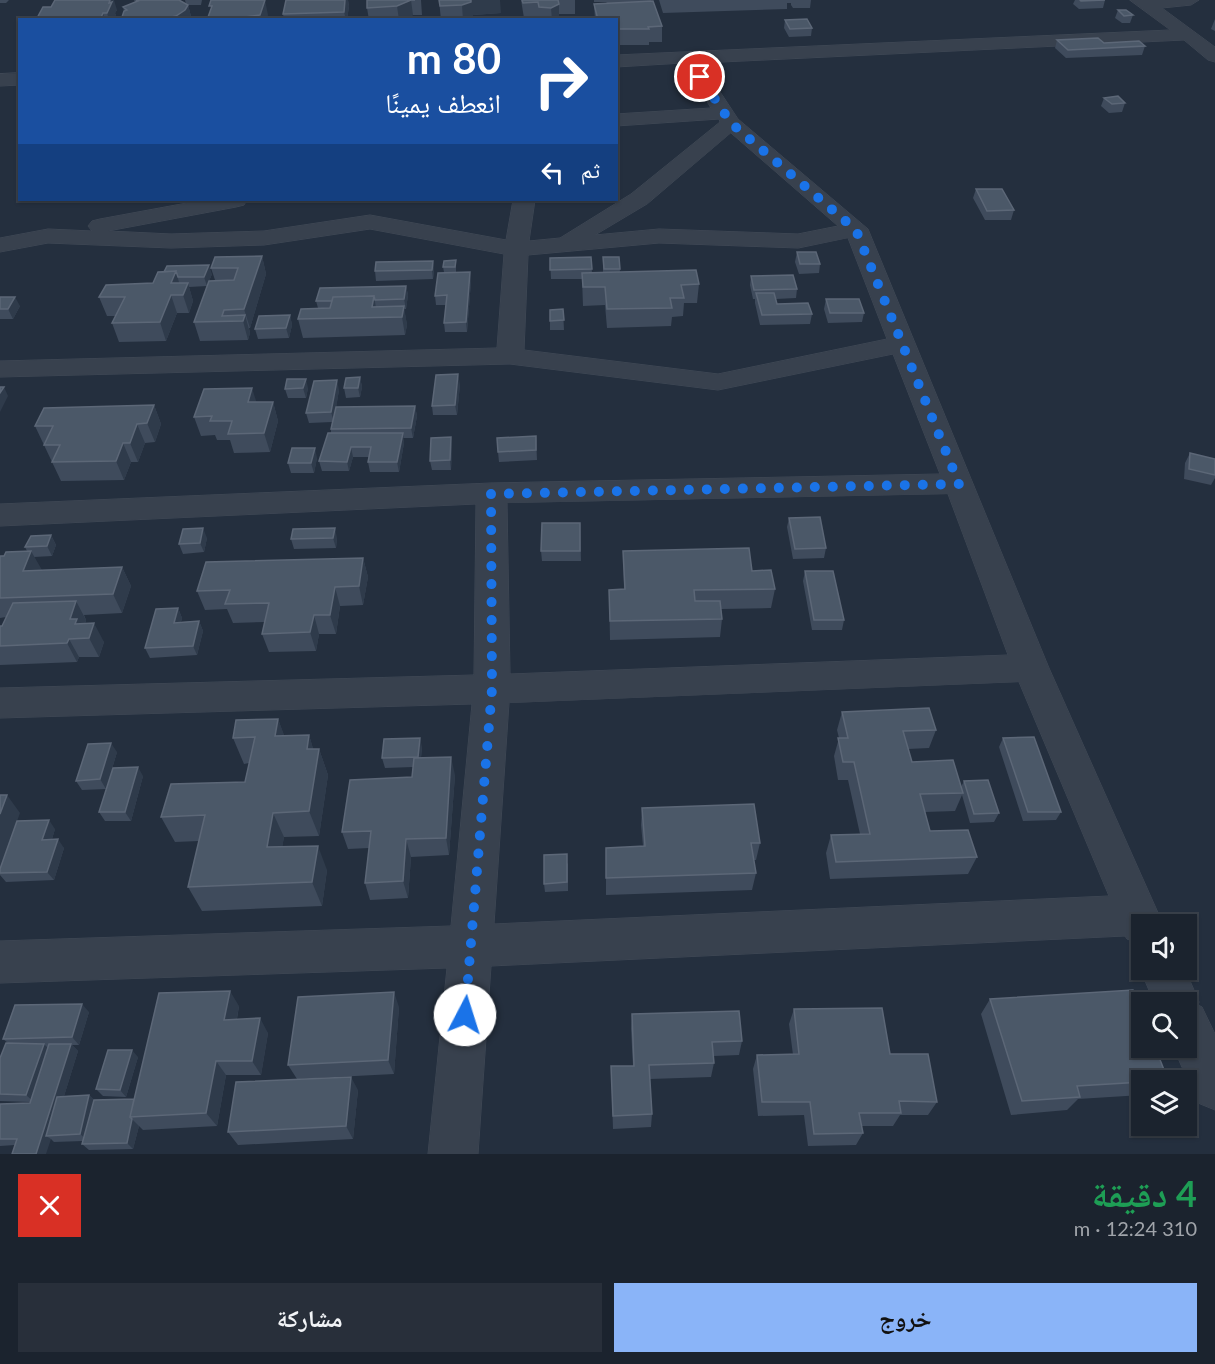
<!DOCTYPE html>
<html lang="ar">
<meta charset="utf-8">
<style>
:root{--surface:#1b232e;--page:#282f3a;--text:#f1f3f6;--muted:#a0a4aa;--line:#39404a;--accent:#8ab4f8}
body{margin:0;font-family:Lato,"Noto Naskh Arabic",sans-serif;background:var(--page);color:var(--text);direction:rtl;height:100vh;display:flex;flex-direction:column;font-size:22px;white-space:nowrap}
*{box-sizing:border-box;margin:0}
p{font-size:20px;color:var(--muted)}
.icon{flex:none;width:33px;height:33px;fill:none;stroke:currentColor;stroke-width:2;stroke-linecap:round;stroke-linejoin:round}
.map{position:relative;height:1154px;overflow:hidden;direction:ltr}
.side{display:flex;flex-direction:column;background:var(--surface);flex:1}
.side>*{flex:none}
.guide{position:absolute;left:18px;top:18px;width:600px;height:183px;border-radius:0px;box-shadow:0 2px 4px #0004,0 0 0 2px var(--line);direction:rtl;background:#1a4fa0;color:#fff;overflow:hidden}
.fabs{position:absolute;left:1131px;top:914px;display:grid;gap:12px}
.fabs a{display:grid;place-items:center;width:66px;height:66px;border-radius:0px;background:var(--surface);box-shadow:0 2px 4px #0004,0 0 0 2px var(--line);font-size:30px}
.pin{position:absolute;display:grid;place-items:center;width:51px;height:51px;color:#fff;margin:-26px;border:3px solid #fff;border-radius:50%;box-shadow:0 2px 6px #0007}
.me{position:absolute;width:66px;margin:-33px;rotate:5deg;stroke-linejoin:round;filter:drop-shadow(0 0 4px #0008)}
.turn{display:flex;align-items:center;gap:21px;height:126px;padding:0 18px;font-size:27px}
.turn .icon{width:78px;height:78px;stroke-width:2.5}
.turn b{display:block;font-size:42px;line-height:51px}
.then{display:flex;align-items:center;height:57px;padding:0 18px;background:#0003;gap:12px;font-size:22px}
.round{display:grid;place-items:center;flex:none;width:63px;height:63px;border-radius:0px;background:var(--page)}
.summary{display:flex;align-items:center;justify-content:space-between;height:102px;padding:0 18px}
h1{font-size:36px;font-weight:700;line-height:45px;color:#1e9e55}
.action{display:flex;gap:12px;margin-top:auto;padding:12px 18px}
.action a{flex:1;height:69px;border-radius:0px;background:var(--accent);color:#111;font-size:24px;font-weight:700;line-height:69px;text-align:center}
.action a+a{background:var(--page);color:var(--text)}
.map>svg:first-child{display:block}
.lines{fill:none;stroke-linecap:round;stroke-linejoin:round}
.street-casing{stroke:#414a57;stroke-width:1}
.street{fill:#38414e;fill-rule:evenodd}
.wall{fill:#3f4b5c}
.shaded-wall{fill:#2f3b4b}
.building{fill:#4b5868;stroke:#5c6777;stroke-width:1.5}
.route{stroke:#1a73e8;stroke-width:10;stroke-dasharray:0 18}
</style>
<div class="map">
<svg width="1215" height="1154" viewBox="0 0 1215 1154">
<rect width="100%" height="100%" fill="#242f3e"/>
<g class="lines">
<defs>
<path id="street" d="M1130,0H1199L1191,5L1162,8L1215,47V62L1208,60L1184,40L701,63L738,119L868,229L1049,668L1163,924H1142V945L1127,939L1125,936L491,966L478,1154H428L447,968L0,983V941L451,926L472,704L0,718V688L474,675L476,504L0,526V504L491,483L940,474L893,354L718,390L510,364L0,377V361L497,348L504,254L370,229L264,245L171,248L48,243L0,252V238L48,229L92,231L88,226L92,221L100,219L203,200H247L244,205L236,207L108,231L171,234L264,231L370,215L506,240L513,200H535L529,241L560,238L631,194L720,122L719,119L616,126V114L711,108L683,63L616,67V55L1170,30ZM731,133L838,226L798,234L659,229L595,235L647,204ZM848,238L887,339L718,374L524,350L528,255L659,243L798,248ZM948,494L1008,655L510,674L507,503ZM1019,682L1109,896L494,924L509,703Z
M20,73V85L0,86V74Z
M1142,965V969H1185L1199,1002L1198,1005L1202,1007L1215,1034V1110L1198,1103L1173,1047H1186V1002H1154L1140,969Z"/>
</defs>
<use href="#street" class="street-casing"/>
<use href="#street" class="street"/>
</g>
<path class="wall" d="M0,0H9L6,3H0Z
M134,0H179L186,4L185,0H202L201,5H188L192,20H123L122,17L124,11L123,7L135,2Z
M286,0H348L349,6L347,20H284L283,14Z
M367,0H421L422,15H413L404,20H369L367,8Z
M439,0L501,13L473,15V17L465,20H441Z
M521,0H575V14H559V20H539V17L524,18Z
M594,0H651L662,26V42H649V45H616V20H595L594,4L607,3L606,2H594Z
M659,0H811L810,8H793L791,5V3H787V9L663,13Z
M1075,0H1105L1103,8L1079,9L1073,4Z
M117,10L115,13L117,18L116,20H36Z
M1118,10L1133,15L1130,23H1122L1115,18Z
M1215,19V31L1211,29Z
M785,20L812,28L811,36L789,37L784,28Z
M1057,40L1104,43L1145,46L1142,55L1066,58L1055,48Z
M20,49V63H19L16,55Z
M1104,98L1125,103L1122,112L1109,113L1101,106Z
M976,189L1014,210L1011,220H985L973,198Z
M797,252L820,264L819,273L799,274L795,262Z
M262,256L266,274L250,328H249L250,333L248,340L200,341L194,322L215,280L211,268Z
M591,257L592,273L603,272V257H619L620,272L699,284L697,303H684L683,316L672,317L671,326L607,328L605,305L583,306L582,279H551L550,258Z
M456,260V272L471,281L467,332H445L444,323L446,305H436L435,296L444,272L443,267Z
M433,261L434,270L433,279L376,281L375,271Z
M158,272L212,274L207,286L189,287L193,301L189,313H177L166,341L119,342L112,323L116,316H107L99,297L153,283Z
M751,276L797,289L796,298L776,299L777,304L812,314L810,324L760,325L755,303V299H753L750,285Z
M406,286L408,295L406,309H404L407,325L405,335L303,338L298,319L318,308L316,301Z
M0,297L20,306L13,319H0Z
M826,299L864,313L862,322L828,323L824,309Z
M563,309L564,330H550V310Z
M290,315L292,325L289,338L258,339L255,329Z
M360,377L362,387L360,397L346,398L344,388Z
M460,384L457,415H433L432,406Z
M308,388L306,398H288L285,389Z
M339,390L336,407L415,406L417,416L413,438H403L404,443L399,472H370L368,462L369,457H353L349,471H322L319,461L331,433V429L332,422L309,423L306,413Z
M256,402H273L278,421L270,452L234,453L230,440H217L215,435L201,436L194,417Z
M154,405L161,424L155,442L145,443L138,462H131L124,480L61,481L35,426Z
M536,436L537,460L499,462L498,452Z
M452,447L451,470H432L430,461Z
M1190,453L1215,459V478L1211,485L1184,479L1185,463Z
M317,458L314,473H291L288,463Z
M789,518L826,548L824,558L793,559L787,527Z
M580,523L581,561H542L541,551Z
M51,535L56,545L52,556L34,557L41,570L122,567L131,586L122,613L84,615L86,620L85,624L104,642L99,657H79L77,662L0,665V626H2L6,617L0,618V556L27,551L25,547Z
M207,538L204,552L183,554L179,544Z
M337,538L336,548L294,549L291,539Z
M623,551L752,571L775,589L771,608L721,609L722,619L720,637L610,640L609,590L624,589Z
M363,558L368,577L363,605L340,606L336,634H319L316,651L269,652L262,634L265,622L233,623L227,609L205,610L197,591Z
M805,571L844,620L842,630H812L803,581Z
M178,608L182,618L181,622L199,621L203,631L197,655L150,658L145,648Z
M842,712L936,730L929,748L908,749L912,762L961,787L964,781L999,813L994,822L970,823L962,795L955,811L925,812L930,831L977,857L968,874L830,879L826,853L831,835L860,834L848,780H838L834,756L839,738L837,730Z
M278,719L284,736L309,735L313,749H319L328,775L319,836L284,837L282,847L327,870L322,906L202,911L188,887L199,841L175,842L161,817L245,782L249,763L244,764L233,738Z
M1003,738L1061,812L1056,820L1023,821L999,747Z
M422,747L421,758L455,775L449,855L411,857L408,898L370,900L365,883L369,848L348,849L342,832L412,777L413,767L385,768L382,758Z
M117,752L106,789L82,790L76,781Z
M143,776L131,821H105L99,812Z
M642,808L760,843L756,860H754L756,873L752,890L606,895V848L643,846L641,825Z
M55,829L52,839L64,848L54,880L6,882L0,875V869Z
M568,863V891L545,892L544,884Z
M990,999L1142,1080V1095L1078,1099L1067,1110L1011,1115L981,1014Z
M239,1006L237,1019L268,1033L261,1075H226L217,1126L143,1130L139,1126L133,1149L89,1150L82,1144L83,1141L54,1142L51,1139L15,1145L0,1146V1104L30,1103V1102L0,1101V1058L8,1043L3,1039L89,1012L79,1045H72L78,1051L64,1096L89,1095L94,1100L134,1099Z
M399,1007L394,1074L297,1079L288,1065Z
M794,1009L890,1054L937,1102L928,1115H900L893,1126H861L863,1133L856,1145L808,1146L804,1115L758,1116L753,1069L757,1055H793L789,1024Z
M632,1014L742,1041L739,1055L714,1056V1063L711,1077L650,1079L652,1114L651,1127L613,1129L611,1066H633L631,1029Z
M138,1057L126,1097L103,1096L96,1089Z
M358,1090L353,1139L238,1145L228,1132Z"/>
<path class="shaded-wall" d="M110,0H114L117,10L115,13L117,18L116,20H109L107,13Z
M265,0L268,15L267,20H222Z
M345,0H348L349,6L347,20H346L344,12Z
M411,0L413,15L404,20H399L397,6Z
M471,0H500L501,13L473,15V17L463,20L462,5Z
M559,4V19L552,20L551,8Z
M188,5L192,20H166V18Z
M103,13L105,20H100Z
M262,256L266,274L250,328L244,309Z
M433,261L434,270L433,279L432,270Z
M209,265L212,274L207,286L204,277Z
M176,271L181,290L171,283Z
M470,272L471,281L467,332L466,322Z
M188,283L193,301L189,313L183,295Z
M406,286L408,295L406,309L404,299Z
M171,295L177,313L166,341L160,322Z
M374,296L377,314L372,307Z
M15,297L20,306L13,319L8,309Z
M404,306L407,325L405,335L402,317Z
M245,315L250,333L248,340L243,321Z
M290,315L292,325L289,338L286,328Z
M458,374L460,384L457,415L455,405Z
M360,377L362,387L360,397L358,388Z
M306,379L308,388L306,398L303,388Z
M337,380L339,390L334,422L331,412Z
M4,387L8,396L0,412V393Z
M252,388L258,407L248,402Z
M273,402L278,421L270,452L264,433Z
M154,405L161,424L155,442L147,423Z
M415,406L417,416L413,438L411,428Z
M137,424L145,443L138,462L130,443Z
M403,433L404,443L399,472L397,462Z
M451,437L452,447L451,470L450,460Z
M123,443L131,462L124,480L116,461Z
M351,447L353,457L349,471L347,462Z
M315,448L317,458L314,473L311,463Z
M203,528L207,538L204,552L200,543Z
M335,528L337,538L336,548L333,538Z
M51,535L56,545L52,556L47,546Z
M31,551L42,570L34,590L23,571Z
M363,558L368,577L363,605L359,586Z
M122,567L131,586L122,613L113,594Z
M335,587L340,606L336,634L330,615Z
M76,601L86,620L83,630L70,619Z
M178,608L182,618L178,632L174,623Z
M314,615L319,634L316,651L310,632Z
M199,621L203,631L197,655L193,646Z
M94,623L104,642L99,657L89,638Z
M69,639L79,657L77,662L67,643Z
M278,719L288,745L275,736Z
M309,735L317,761L319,749L328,775L319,836L309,811L307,749Z
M420,738L422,747L420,766L418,757Z
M111,743L117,752L106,789L100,779Z
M451,757L455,775L449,855L446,838Z
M138,767L143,776L131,821L125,812Z
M7,795L20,813L0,869V814Z
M273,813L284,837L278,872L267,847Z
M49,820L55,829L49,849L42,840Z
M58,839L64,848L54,880L47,872Z
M406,839L411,857L408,898L403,881Z
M318,846L327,870L322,906L312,882Z
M230,991L239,1006L234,1034L224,1020Z
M394,992L399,1007L394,1074L388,1060Z
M82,1004L89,1012L79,1045L72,1037Z
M260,1018L268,1033L261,1075L252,1061Z
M44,1044L52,1052L34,1102L26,1095Z
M71,1044L78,1051L52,1135L46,1136L51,1139L46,1154H36Z
M132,1050L138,1057L126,1097L120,1090Z
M216,1061L226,1075L217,1126L206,1113Z
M351,1077L358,1090L353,1139L346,1126Z
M89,1095L96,1102L87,1140L80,1134Z
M132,1119L139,1126L133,1149L127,1143Z"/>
<path class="building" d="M55,0H110L109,3L112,2L107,13H103L100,20H36L43,7H51Z
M136,0H179L188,5L185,10L176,16L166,18L122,17L124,11L127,10L123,7L138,1Z
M211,0H265L260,15L222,20H207L212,6H209Z
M286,0H345L344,12L283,14Z
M367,0H415H411L397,6L367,8Z
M439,0H471V2L462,5L440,6Z
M522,0H558L559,4L551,8L539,7L538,2L523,3Z
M1080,0H1105L1081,1Z
M653,1L662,26L648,27L649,29H616V20H598L594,4Z
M1118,10H1126L1133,15L1124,16Z
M807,19L812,28L790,29L785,20Z
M1098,38L1104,43L1139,41L1145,46L1068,50L1057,40Z
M1118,96L1125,103L1112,104L1104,98Z
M976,189H1002L1014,210L987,211Z
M797,252H816L820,264H800Z
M262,256L244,309L224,310L222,316L245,315L243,321L194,322L209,281L234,280L238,268H211L215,257Z
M591,257L592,269L550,270V258Z
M603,257H619L620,269H604Z
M456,260L455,267H443L444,261Z
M433,261L432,270L375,271L376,262Z
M209,265L204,277H178L176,271L164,272L167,266Z
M696,270L699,284L681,285L684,298H670L672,308L607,309L605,287H583L582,273Z
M176,271L171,283H188L183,295H171L160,322L112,323L125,297H99L106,285L153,283L158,272Z
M470,272L466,322L444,323L447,295L435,296L438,273Z
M793,275L797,289L754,290L751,276Z
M406,286L404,299L375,300L374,296L333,297L332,301H316L320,288Z
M756,293H774L777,304L808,303L812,314L762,315Z
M374,296L372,307L404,306L402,317L298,319L301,309L330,308L333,297Z
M0,297H15L8,309H0Z
M826,299H859L864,313H830Z
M563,309L564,320L550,321V310Z
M290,315L286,328L255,329L259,316Z
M458,374L455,405L432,406L436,375Z
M360,377L358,388H344L346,378Z
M287,379H306L303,388L285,389Z
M337,380L331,412L306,413L314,381Z
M0,387H4L0,393Z
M252,388L248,402H273L264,433L228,434L232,421H210L212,416L194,417L204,389Z
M154,405L147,423L137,424L130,443H123L116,461L52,462L60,445H44L53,426H35L44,408Z
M415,406L411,428L331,429L336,407Z
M328,433H403L397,462H368L371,447H351L347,462L319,461Z
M536,436V450L498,452L497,438Z
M451,437L450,460L430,461L431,438Z
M292,448H315L311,463H288Z
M1190,453L1215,459V475L1189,469Z
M820,517L826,548L795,549L789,518Z
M542,523H580V551H541Z
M203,528L200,543L179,544L183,529Z
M335,528L333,538L291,539L293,529Z
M51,535L47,546L25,547L31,536Z
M749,548L752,571L771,570L775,589L694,590L695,601H720L722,619L610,621L609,590L625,589L623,551Z
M31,551L23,571L122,567L113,594L0,598V556H4L6,552Z
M363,558L359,586L335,587L330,615H314L310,632L262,634L269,603L225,604L230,590L197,591L206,562Z
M805,571H833L844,620H814Z
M76,601L70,619H77L75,624L94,623L89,638L69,639L67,643L0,646V626H2L13,603Z
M178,608L174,623L199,621L193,646L145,648L156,609Z
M929,708L936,730L903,731L912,762L953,760L963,793L920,794L930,831L968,830L977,857L836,862L831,835L870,834L854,762H843L838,738H848L842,712Z
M278,719L275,736L309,735L307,749H319L309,811L273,813L267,847L318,846L312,882L188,887L205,815L161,817L171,784L245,782L255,737L233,738L236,720Z
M1034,737L1061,812H1028L1003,738Z
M420,738L418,757L382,758L384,739Z
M111,743L100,779L76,781L88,744Z
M451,757L446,838L406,839L403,881L365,883L371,831L342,832L350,780L412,777L414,758Z
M138,767L125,812H99L113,768Z
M988,780L999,813L974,814L964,781Z
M0,795H7L0,814Z
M754,804L760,843H751L756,873L606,878V848L645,846L642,808Z
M49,820L42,840L58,839L47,872L0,873V869L17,821Z
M567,854V882L544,884V855Z
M1133,990L1142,1013V1047H1155L1168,1080H1142V1082L1077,1086L1080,1097L1022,1101L990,999Z
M230,991L224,1020L260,1018L252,1061H216L206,1113L130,1117L159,993Z
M394,992L388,1060L288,1065L298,997Z
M82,1004L72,1037L3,1039L15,1005Z
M882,1008L890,1054H928L937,1102L899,1101L901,1113H859L863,1133L814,1134L810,1102H762L757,1055L799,1054L794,1009Z
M739,1011L742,1041L712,1042L714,1063L649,1065L652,1114L613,1116L611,1066H634L632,1014Z
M6,1043L44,1044L26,1095L0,1094V1058Z
M49,1044H71L36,1154H12L17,1139H0V1104L30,1103Z
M108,1050H132L120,1090L96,1089Z
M351,1077L346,1126L228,1132L236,1082Z
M89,1095L80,1134L46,1136L57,1097Z
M134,1099L130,1117L132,1119L127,1143L82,1144L94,1100Z"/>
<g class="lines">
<path class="route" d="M465,1015L492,689L491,494L959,484L856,230L731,123L700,77"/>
</g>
</svg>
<div class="fabs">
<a><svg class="icon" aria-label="sound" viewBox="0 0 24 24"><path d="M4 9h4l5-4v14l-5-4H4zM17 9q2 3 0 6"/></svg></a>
<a><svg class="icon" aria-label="search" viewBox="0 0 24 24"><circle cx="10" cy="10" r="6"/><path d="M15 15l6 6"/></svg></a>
<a><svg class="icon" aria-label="layers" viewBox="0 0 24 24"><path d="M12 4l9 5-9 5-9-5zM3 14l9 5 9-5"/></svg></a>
</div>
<div class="pin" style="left:700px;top:77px;background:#d93025"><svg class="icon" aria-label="arrive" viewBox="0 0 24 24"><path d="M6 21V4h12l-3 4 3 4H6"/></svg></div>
<svg class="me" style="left:465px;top:1015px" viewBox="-20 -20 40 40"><circle r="19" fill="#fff"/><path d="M0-13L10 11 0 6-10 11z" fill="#1a73e8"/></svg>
<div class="guide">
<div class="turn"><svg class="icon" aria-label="right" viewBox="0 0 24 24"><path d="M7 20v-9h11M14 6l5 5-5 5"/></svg><div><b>80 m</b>انعطف يمينًا</div></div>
<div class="then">ثم<svg class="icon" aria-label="left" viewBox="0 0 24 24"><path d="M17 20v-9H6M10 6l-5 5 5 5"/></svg></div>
</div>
</div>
<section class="side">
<div class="summary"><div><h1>4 دقيقة</h1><p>310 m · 12:24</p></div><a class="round" style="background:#d93025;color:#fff"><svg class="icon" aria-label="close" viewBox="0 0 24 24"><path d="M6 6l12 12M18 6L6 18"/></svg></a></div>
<div class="action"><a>خروج</a><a>مشاركة</a></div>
</section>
